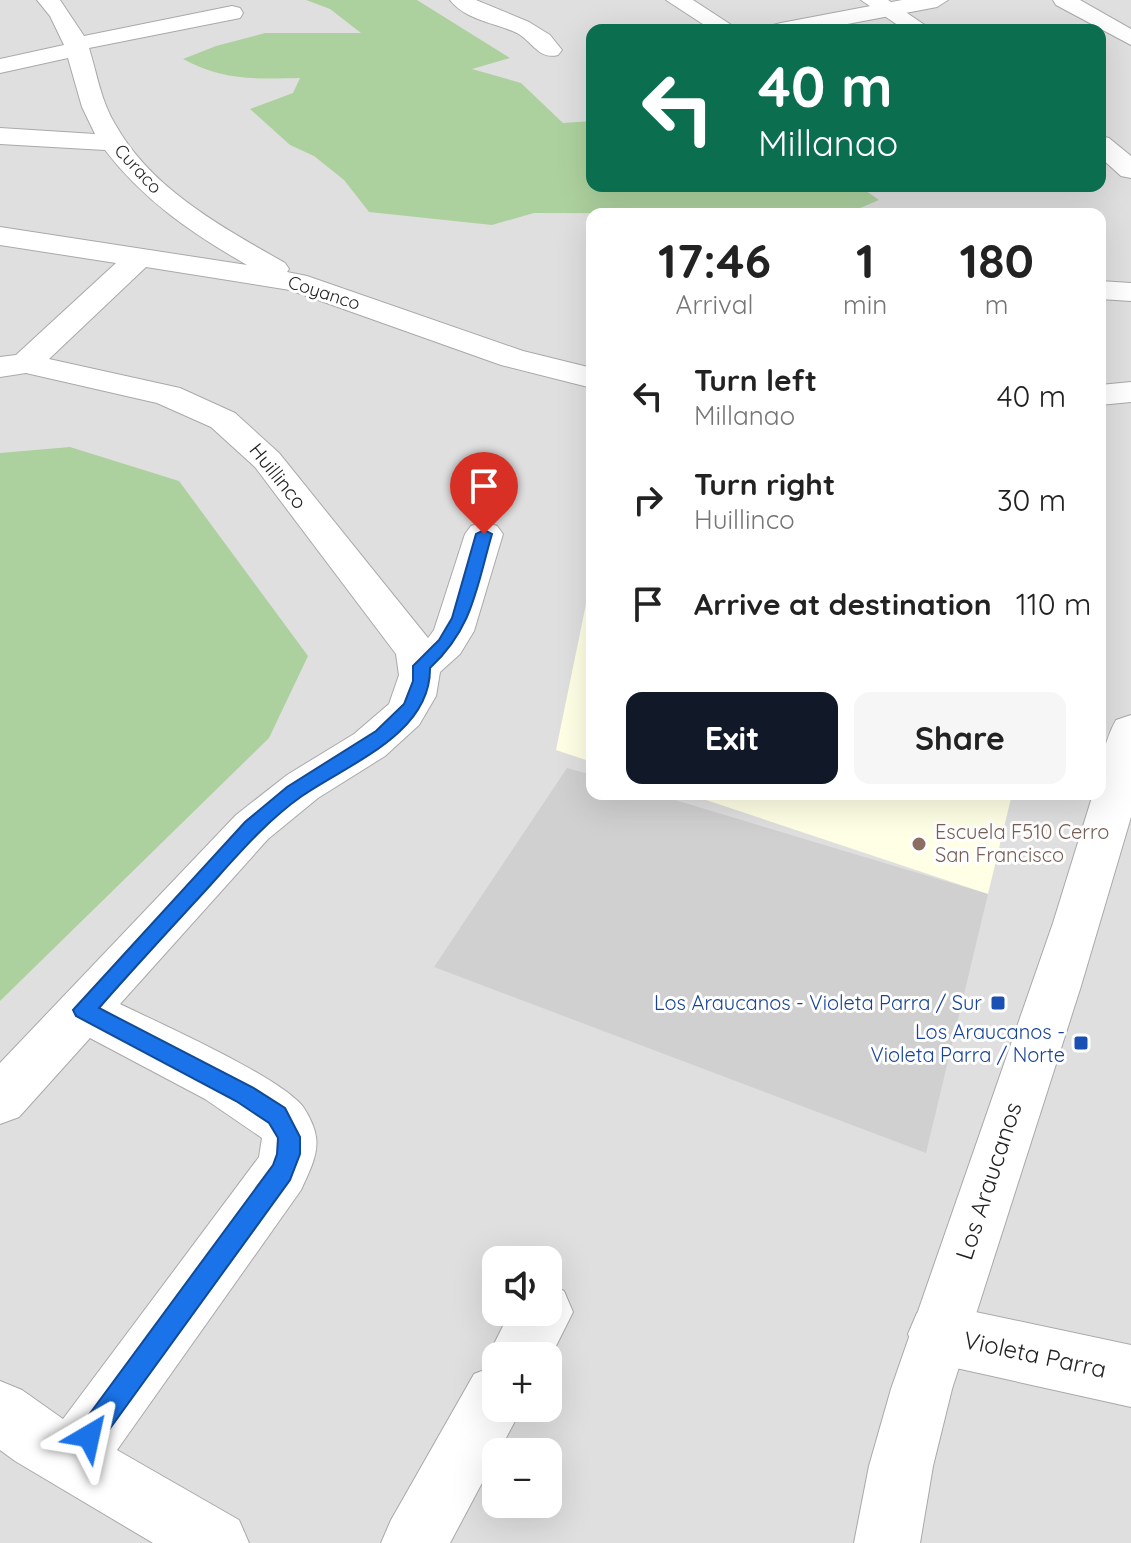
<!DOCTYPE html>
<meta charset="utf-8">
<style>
:root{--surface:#fff;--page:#f6f6f6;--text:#222;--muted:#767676;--accent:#111827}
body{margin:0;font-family:Quicksand,sans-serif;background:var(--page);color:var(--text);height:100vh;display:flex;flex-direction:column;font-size:30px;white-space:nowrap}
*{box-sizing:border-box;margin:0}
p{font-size:26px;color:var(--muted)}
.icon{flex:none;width:44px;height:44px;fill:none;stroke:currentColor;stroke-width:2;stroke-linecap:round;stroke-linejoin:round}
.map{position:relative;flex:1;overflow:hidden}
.sheet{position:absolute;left:586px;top:208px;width:520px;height:592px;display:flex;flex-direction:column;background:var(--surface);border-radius:16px;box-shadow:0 8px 32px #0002}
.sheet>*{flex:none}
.guide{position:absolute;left:586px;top:24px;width:520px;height:168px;border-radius:16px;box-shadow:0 8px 32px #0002;background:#0b6e4f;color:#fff;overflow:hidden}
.controls{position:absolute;left:482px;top:1246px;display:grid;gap:16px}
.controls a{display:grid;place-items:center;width:80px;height:80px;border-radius:16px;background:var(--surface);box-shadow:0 8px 32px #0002;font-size:40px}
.pin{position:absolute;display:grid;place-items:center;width:68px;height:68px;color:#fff;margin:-82px -34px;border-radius:50% 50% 50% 0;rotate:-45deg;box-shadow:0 0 8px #0007}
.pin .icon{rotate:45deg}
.me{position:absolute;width:88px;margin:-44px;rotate:36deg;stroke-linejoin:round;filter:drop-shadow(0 0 6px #0008)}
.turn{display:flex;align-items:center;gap:28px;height:168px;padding:0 40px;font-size:36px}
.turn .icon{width:104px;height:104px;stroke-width:2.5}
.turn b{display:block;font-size:56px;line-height:68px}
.eta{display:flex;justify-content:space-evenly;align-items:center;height:136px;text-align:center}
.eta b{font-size:48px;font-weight:700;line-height:56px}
.primary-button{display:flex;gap:16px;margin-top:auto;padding:16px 40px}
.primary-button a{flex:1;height:92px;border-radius:16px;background:var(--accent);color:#fff;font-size:32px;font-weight:700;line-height:92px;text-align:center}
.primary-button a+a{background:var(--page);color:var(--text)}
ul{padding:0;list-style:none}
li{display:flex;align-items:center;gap:24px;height:104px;padding:0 40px}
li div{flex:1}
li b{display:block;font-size:30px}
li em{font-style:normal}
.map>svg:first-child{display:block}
.residential{fill:#e0dfdf;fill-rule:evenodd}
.education{fill:#ffffe5}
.religious{fill:#d0d0d0}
.forest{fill:#add19e}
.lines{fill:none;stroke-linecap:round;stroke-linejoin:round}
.minor-casing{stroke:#a9a9a9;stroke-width:2}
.tertiary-casing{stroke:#a9a9a9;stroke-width:2}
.minor{fill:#fff;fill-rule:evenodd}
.tertiary{fill:#fff;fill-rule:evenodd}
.route{fill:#1a73e8;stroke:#114b97;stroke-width:2}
.education-dot{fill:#8d6e63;stroke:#fff;stroke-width:3}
.transit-dot{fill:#1a4fb4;stroke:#fff;stroke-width:3}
.labels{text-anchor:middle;stroke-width:6;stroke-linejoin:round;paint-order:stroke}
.far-street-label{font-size:18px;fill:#222;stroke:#fff}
.street-label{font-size:20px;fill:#222;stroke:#fff}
.education-label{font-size:20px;fill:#785e54;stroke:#fff;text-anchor:start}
.transit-label{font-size:20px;fill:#164399;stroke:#fff;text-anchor:end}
.near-street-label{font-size:24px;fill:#222;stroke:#fff}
</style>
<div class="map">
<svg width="1131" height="1543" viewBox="0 0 1131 1543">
<rect width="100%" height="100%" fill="#f2efe9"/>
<path class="residential" d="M0,0H1131V1543H0ZM592,30H1100V186H592ZM592,214H1100V794H592ZM496,1260H548V1312H496ZM496,1356H548V1408H496ZM496,1452H548V1504H496Z"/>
<path class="education" d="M592,575V762L556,750Z
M688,794H1012L988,894Z"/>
<path class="religious" d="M567,768L592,775V794H655L988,894L926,1153L434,967Z"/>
<path class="forest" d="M306,0H417L510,58L472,69L521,83L563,123L592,121V186H859L879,200L846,214L534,213L492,225L369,212L344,180L314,156L290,145L250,109L293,93L300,78C256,79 223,81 183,59L216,46L265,33H361L330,9Z
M70,447L179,481L308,656L269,738L0,1001V453Z"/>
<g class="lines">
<defs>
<path id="minor" d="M37,0H60L84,36L232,6L240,8L243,13L240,18L89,48C97,74 101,101 115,124C151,189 222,227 285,263L289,269L287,272L307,276L523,351L592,368V388L501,365L290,290L146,267L49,359L180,388L235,413L279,453L428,638L434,630L465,534L471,526L484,522L497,526L503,534L474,631L460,654L440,672L436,696L419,725L385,756L318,798L268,839L120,1004C159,1023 283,1078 304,1108C309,1116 315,1128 316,1137C319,1155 308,1174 301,1190L117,1450L239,1520L249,1543H153L15,1461L0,1450V1381L22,1390L63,1419L259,1157L262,1138L205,1099L90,1038L19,1117L0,1124V1063L236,815L287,775L354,734L389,704L399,675L396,654L255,467L211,427L157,403L26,373L0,377V357L16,355L116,263L0,245V227L247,265C193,234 143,200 105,150L0,144V128L95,134L82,107L68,58L0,73V59L64,45L50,16Z
M450,0H476L529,22L550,35L562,50L558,55C539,60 533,42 517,33C496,23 465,20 450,0Z
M666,0H693L739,30H712Z
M902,0H948L937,7L816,30H770L773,25L781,23Z
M1053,0H1080L1131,29V45L1056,5Z
M1100,281L1131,283V301L1100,299Z
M1131,382V402L1100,405V385Z
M548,1284L564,1291L573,1312L548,1362V1356H496V1408H522L450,1543H381L391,1520L474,1374L492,1367L488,1356L510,1312H548Z
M938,1304L1131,1345V1407L938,1364L917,1355L908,1334L917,1313Z"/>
<path id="tertiary" d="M861,0H888L932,30H905Z
M1100,136L1109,138L1131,156V178L1121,176L1100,157Z
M1131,715V817L1081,986L952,1389L933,1466L920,1543H854L869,1466L891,1389L1053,923L1093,794H1100C1100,768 1103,743 1116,720Z"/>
</defs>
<use href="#minor" class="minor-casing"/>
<use href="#tertiary" class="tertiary-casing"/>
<use href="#minor" class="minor"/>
<use href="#tertiary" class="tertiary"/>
</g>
<path class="route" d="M484,530L492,534C476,589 473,628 430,668C431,734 348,764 302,796C265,822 236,857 206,890C170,929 134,968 99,1008L252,1087L285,1108L300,1137V1154L290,1180L98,1445L89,1449L80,1445L76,1436L80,1427L273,1165L277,1154L278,1138L269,1123L236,1101L76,1016L73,1010L245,822L287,787L376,731L404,704L413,681V666L439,640L452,618L476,534Z"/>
<circle class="education-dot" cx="919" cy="844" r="8"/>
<g class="transit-dot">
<rect x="990" y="995" width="16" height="16" rx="4"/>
<rect x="1073" y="1035" width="16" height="16" rx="4"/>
</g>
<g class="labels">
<g class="far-street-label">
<text transform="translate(138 169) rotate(47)" y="6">Curaco</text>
<text transform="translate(324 293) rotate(18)" y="6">Coyanco</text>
</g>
<g class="street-label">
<text transform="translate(278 476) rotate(51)" y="7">Huillinco</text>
</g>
<g class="education-label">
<text x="935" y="839">Escuela F510 Cerro<tspan x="935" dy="23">San Francisco</tspan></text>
</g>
<g class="transit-label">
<text x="982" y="1010">Los Araucanos - Violeta Parra / Sur</text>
<text x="1065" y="1039">Los Araucanos -<tspan x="1065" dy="23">Violeta Parra / Norte</tspan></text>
</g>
<g class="near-street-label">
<text transform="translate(989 1181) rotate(-72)" y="8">Los Araucanos</text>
<text transform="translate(1035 1355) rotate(12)" y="8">Violeta Parra</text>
</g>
</g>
</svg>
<div class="controls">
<a><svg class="icon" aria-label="sound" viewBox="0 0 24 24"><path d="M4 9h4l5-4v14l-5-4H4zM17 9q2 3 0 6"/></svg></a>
<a>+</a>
<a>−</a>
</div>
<div class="pin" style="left:484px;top:534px;background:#d93025"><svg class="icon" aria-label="arrive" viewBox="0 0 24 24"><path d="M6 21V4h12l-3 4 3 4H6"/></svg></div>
<svg class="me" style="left:89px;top:1436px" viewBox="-20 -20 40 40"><path d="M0-17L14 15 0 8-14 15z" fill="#1a73e8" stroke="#fff" stroke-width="4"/></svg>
<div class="guide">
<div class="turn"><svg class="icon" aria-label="left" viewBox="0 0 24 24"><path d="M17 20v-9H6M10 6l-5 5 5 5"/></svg><div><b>40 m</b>Millanao</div></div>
</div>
<section class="sheet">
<div class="eta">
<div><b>17:46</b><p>Arrival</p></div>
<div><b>1</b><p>min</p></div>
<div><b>180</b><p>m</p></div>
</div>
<ul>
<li><svg class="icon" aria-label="left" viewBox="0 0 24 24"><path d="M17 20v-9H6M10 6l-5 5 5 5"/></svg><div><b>Turn left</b><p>Millanao</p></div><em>40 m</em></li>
<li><svg class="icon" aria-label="right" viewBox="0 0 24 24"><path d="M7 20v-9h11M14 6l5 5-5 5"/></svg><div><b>Turn right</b><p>Huillinco</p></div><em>30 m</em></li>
<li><svg class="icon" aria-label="arrive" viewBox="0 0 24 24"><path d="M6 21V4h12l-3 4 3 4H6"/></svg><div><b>Arrive at destination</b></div><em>110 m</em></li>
</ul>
<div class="primary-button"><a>Exit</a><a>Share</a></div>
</section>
</div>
